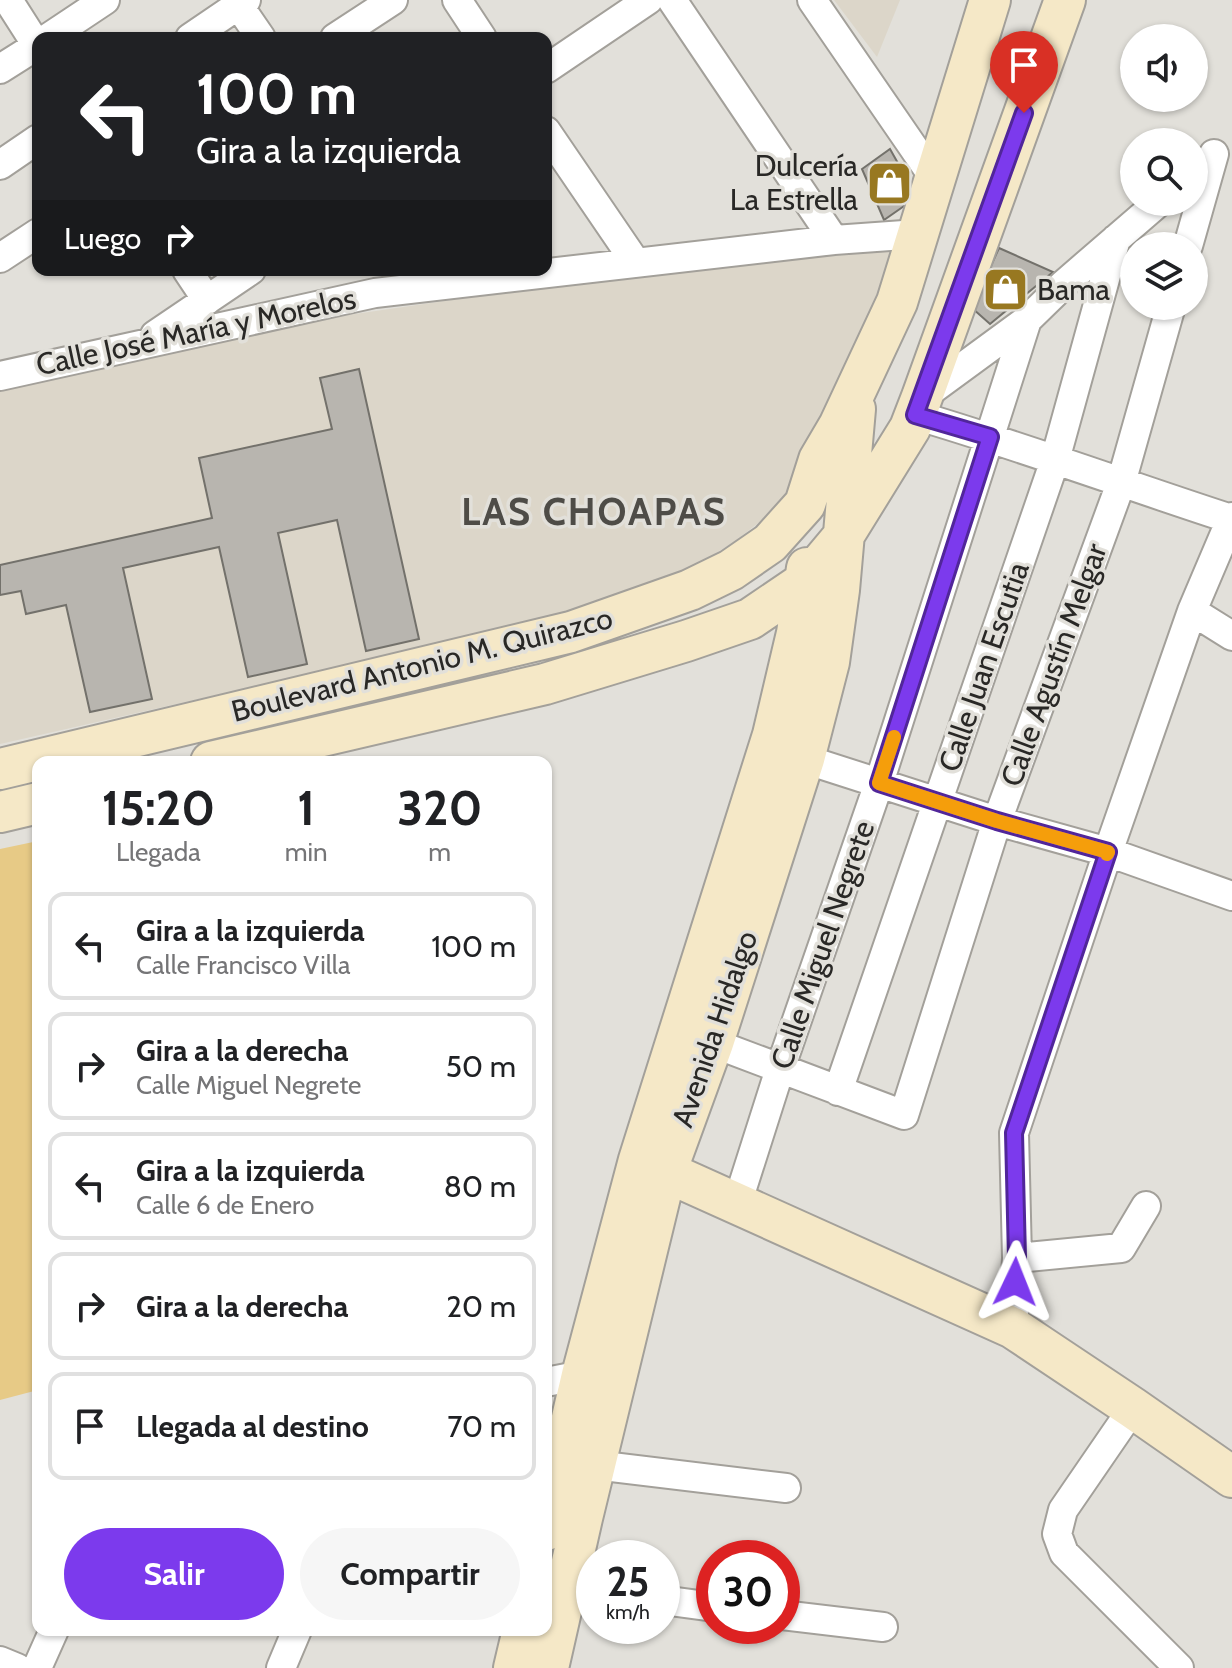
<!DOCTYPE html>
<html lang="es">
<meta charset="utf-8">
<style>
:root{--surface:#fff;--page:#f6f6f6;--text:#202124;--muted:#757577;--line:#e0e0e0;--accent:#7c3aed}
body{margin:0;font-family:Cabin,sans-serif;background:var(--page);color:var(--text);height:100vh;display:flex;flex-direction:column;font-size:30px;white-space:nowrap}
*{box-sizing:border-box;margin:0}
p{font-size:26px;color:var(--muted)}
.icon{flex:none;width:44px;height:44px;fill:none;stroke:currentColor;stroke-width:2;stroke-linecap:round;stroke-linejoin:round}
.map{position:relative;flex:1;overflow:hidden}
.details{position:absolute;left:32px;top:756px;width:520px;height:880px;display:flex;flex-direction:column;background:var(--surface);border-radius:16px;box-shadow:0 2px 6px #0004}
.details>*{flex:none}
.banner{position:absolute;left:32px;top:32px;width:520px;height:244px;border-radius:16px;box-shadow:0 2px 6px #0004;background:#202124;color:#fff;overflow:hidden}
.fabs{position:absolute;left:1120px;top:24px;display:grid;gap:16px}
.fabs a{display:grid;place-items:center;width:88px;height:88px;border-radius:50%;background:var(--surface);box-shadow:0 2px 6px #0004;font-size:40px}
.speed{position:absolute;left:576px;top:1540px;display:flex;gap:16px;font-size:40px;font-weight:700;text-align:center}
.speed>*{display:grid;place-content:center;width:104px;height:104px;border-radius:50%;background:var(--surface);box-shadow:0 2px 6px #0004;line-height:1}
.speed small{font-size:20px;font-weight:400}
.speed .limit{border:12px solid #d22;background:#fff;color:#111}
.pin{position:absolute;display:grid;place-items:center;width:68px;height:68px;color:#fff;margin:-82px -34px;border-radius:50% 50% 50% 0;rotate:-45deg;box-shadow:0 0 8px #0007}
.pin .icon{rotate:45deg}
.me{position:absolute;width:88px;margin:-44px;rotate:2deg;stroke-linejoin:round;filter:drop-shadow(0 0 6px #0008)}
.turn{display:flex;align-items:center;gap:28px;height:168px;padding:0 32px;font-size:36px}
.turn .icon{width:104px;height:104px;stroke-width:2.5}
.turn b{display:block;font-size:56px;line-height:68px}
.then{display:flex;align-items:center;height:76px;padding:0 32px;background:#0003;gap:16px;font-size:30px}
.eta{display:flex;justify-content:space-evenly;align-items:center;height:136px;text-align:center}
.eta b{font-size:48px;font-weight:700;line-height:56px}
.primary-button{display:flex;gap:16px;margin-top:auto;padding:16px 32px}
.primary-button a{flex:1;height:92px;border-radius:48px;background:var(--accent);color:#fff;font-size:32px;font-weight:700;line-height:92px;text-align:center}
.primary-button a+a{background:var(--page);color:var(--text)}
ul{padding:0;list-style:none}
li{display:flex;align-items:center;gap:24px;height:108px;margin:0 16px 12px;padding:0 16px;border:4px solid var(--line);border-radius:16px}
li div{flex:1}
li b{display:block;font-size:30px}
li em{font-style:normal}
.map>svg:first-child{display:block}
.built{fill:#dcd6c9}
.green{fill:#e7ca86}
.building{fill:#b8b5af;stroke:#73716b;stroke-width:2}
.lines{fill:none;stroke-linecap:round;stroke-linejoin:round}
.street-casing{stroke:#a3a09a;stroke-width:32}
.secondary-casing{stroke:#a3a09a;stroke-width:44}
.street{stroke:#fff;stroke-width:28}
.secondary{stroke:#f5e8c7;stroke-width:40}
.route-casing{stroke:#51269a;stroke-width:20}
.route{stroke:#7c3aed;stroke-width:14}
.slow{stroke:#f59e0b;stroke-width:14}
.labels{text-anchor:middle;stroke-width:7;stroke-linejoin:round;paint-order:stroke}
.poi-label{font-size:30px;fill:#292826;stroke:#e2e0da;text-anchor:end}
.street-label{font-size:30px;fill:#292826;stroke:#e2e0da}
.district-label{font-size:38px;font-weight:bold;letter-spacing:2px;fill:#4e4c47;stroke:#e2e0da}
</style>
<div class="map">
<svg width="1232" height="1668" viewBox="0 0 1232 1668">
<rect width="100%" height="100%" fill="#e2e0da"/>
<path class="built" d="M834,0H900L877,57Z
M897,246L851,388L802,474L771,513L734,542L665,584L638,597L367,661L0,744V389L177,349L348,315L513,291L631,279L803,254Z"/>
<path class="green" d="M38,841V1390L0,1400V849Z"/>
<path class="building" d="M890,149L917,197L884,220L862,169Z
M999,248L1053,272L990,324L972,308Z
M359,369L419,639L366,651L337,520L278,533L307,664L248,677L219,547L123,568L152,699L90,712L66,605L26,614L21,591L0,595V565L212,518L199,458L332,429L320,378Z"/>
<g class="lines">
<defs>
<path id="street" d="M8,0L38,47
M235,0L261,38
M457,0L482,38
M672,0L834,240
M812,0L935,179
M48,38L105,0
M190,38L246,0
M335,38L393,0
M0,69L38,45
M546,69L648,0
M546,131L636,263
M0,165L38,139
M1188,246L1214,154
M0,258L38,233
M187,270L207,300
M155,335L251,270
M0,376L375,293L834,240L918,234
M922,397L1027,320L1064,284L1159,202
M915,415C1021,446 1126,485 1231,519
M1192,611L1232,636
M804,759L997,821L1108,852L1232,896
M713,1043L904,1115L997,821L1121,483L1171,306
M838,1091L1055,460L1116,239
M737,1204L780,1069L879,783L1027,320
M1017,1258L1121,1248L1146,1206
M1013,1328L1017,1258L1014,1133L1108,852L1192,611L1232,517
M546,1382L582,1375
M1133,1408L1063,1510L1057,1534L1064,1553L1179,1668
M579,1461L595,1465L786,1488
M546,1583L567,1589L594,1592
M662,1600L714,1607
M782,1615L883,1627
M0,1661L17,1668
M37,1668L54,1630
M281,1668L297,1630"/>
<path id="secondary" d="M211,762L545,684L686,641L750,619L806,581L842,538L910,428L922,397L1065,0
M0,769L571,632L690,590L731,570L770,543L805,504L819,460L839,426L897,302L990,0
M0,812L38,803
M642,1161L1013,1328L1133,1408L1232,1477
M546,1530L582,1375L639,1160L773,735L797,633L807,568
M514,1668L523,1630
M548,1668L582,1518L666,1172L713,1043L804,759L829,662L839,590L855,409"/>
</defs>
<use href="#street" class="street-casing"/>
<use href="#secondary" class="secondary-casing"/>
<use href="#street" class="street"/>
<use href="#secondary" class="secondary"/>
</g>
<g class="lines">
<defs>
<path id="route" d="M1015,1282L1017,1258L1014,1133L1108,852L997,821L879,783L990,437L915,415L1024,113"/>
</defs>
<use href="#route" class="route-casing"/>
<use href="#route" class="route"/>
<path class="slow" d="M894,737L879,783L997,821L1108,852L1107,854"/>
</g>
<defs>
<symbol id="shop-square" viewBox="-11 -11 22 22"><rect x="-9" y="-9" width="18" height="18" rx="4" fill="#987821" stroke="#e2e0da"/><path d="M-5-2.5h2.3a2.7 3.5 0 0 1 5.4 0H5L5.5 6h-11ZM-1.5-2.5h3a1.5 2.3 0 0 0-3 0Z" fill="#fff"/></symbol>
</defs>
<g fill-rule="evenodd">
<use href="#shop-square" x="864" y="158" width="51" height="51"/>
<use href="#shop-square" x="980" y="264" width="51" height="51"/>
</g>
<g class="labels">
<g class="poi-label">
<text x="858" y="176">Dulcería<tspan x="858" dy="34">La Estrella</tspan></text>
<text x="1037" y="300" text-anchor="start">Bama</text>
</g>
<g class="street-label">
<text transform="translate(196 332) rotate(-12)" y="10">Calle José María y Morelos</text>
<text transform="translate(422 665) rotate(-14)" y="10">Boulevard Antonio M. Quirazco</text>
<text transform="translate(1054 665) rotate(-70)" y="10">Calle Agustín Melgar</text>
<text transform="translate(984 667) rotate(-71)" y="10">Calle Juan Escutia</text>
<text transform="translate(823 945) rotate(-71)" y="10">Calle Miguel Negrete</text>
<text transform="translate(715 1029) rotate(-71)" y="10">Avenida Hidalgo</text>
</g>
<g class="district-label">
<text x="594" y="525">LAS CHOAPAS</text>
</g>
</g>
</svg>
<div class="fabs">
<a><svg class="icon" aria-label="sound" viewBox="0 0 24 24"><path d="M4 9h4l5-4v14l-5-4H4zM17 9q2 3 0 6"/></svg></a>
<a><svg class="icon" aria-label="search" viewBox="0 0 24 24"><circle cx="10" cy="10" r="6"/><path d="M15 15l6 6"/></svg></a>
<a><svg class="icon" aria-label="layers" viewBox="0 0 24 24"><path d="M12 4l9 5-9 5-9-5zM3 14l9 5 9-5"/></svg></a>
</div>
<div class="speed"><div>25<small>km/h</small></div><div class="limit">30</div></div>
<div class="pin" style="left:1024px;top:113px;background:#d93025"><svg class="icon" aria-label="arrive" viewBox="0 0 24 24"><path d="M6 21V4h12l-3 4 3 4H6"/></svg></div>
<svg class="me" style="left:1015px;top:1282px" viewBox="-20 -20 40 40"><path d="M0-17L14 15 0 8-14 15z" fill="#7c3aed" stroke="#fff" stroke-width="4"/></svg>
<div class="banner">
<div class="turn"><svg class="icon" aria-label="left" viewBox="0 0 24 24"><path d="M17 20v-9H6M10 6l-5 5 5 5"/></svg><div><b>100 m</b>Gira a la izquierda</div></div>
<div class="then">Luego<svg class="icon" aria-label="right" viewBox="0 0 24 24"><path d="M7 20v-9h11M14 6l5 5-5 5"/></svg></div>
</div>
<section class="details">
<div class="eta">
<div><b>15:20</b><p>Llegada</p></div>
<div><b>1</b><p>min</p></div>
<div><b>320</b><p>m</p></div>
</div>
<ul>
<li><svg class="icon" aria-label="left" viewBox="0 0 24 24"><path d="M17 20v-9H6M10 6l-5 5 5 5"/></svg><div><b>Gira a la izquierda</b><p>Calle Francisco Villa</p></div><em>100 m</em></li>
<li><svg class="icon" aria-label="right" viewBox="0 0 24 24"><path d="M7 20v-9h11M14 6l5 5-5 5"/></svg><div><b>Gira a la derecha</b><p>Calle Miguel Negrete</p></div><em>50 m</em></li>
<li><svg class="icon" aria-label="left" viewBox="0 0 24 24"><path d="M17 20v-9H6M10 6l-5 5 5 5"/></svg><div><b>Gira a la izquierda</b><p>Calle 6 de Enero</p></div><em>80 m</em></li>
<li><svg class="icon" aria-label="right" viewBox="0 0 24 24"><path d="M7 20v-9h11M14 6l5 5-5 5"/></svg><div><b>Gira a la derecha</b></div><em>20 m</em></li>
<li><svg class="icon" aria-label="arrive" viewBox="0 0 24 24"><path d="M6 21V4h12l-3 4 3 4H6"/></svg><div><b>Llegada al destino</b></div><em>70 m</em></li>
</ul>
<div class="primary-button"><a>Salir</a><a>Compartir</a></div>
</section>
</div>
